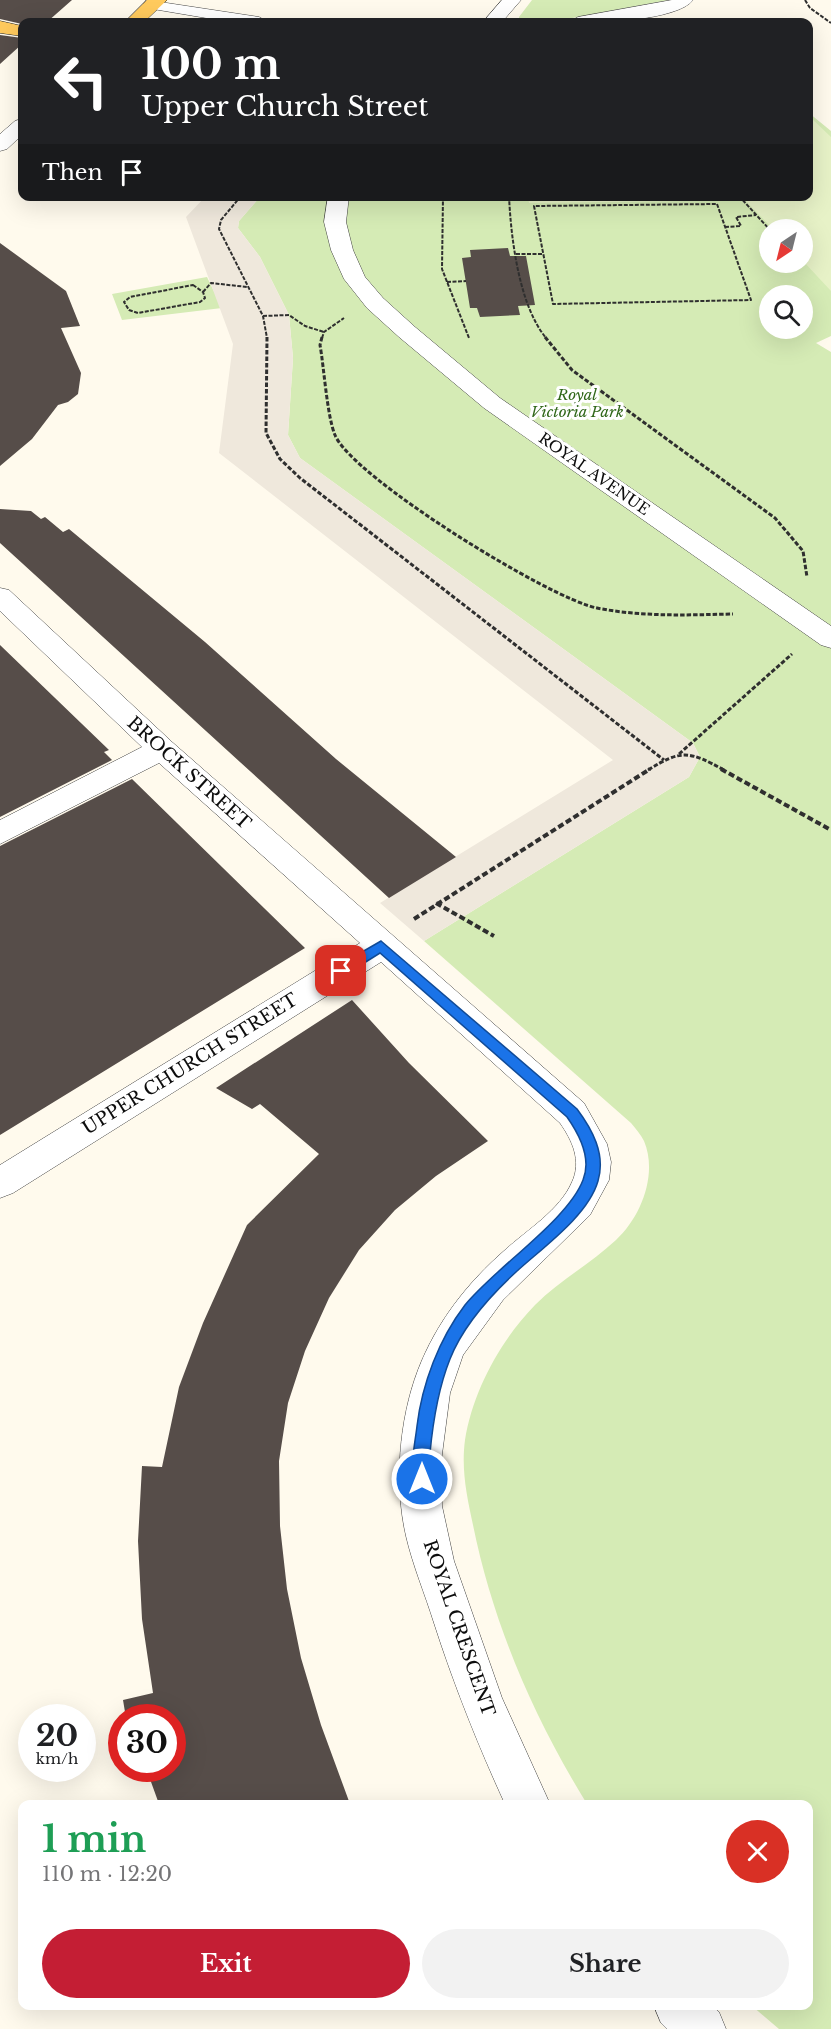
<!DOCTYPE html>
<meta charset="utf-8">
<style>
:root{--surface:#fff;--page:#f2f2f2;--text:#202124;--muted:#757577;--accent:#c41e34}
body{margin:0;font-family:"Libre Baskerville",serif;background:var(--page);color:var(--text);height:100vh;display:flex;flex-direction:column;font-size:22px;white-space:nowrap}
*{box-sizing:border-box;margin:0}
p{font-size:20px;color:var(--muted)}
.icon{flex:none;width:33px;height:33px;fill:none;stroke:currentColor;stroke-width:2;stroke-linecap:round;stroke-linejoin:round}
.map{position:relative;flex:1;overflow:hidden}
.panel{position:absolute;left:18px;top:1800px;width:795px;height:210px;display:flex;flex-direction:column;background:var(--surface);border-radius:12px;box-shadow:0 6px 24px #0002}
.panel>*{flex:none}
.banner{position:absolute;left:18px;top:18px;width:795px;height:183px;border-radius:12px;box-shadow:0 6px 24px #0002;background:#202124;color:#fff;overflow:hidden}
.needle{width:39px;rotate:215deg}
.fabs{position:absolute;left:759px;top:219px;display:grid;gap:12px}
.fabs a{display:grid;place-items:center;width:54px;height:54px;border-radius:50%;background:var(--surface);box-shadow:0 6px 24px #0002;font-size:30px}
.speed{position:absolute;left:18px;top:1704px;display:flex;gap:12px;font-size:30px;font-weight:700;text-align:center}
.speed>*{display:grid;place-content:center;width:78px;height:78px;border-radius:50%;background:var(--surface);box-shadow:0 6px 24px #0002;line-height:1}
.speed small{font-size:15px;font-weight:400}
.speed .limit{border:9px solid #d22;background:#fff;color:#111}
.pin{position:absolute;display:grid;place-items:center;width:51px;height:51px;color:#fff;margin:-26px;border-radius:12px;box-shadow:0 3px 9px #0006}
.me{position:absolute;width:66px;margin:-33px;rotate:0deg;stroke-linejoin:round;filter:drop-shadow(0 0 4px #0008)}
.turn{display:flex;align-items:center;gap:21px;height:126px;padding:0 24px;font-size:27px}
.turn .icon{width:78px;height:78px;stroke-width:2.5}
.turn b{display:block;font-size:42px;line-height:51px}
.then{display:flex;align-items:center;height:57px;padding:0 24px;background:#0003;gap:12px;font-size:22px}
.round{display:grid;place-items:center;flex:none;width:63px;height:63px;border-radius:32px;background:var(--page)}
.summary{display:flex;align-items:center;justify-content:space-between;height:102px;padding:0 24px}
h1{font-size:36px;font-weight:800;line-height:45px;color:#1e9e55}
.cta{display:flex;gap:12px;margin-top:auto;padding:12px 24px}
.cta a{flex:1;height:69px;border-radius:36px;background:var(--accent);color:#fff;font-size:24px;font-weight:800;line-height:69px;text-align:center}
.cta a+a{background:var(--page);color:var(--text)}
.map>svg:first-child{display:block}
.green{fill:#d5ebb5;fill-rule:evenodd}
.pitch{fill:#e7f2c7}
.plaza{fill:#efe8dc}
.building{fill:#564d49}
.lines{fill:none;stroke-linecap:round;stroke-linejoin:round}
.street-casing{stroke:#404040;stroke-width:1}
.primary-casing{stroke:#1e1e1e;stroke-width:1}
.path-far2{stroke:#2f2f2f;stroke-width:2;stroke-dasharray:4 1.5;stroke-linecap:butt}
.path-far1{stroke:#2f2f2f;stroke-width:3;stroke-dasharray:4.5 2;stroke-linecap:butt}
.path{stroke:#2f2f2f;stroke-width:4;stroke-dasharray:6 3;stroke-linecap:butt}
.street{fill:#fff;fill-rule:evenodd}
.primary{fill:#ffca5d;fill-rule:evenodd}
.route{fill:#1a73e8;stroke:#114b97;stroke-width:1.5}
.labels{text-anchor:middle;stroke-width:6;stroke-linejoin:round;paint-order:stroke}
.far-park-label{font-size:15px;font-style:italic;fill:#31681a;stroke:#fff}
.far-street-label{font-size:15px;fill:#0d0d0d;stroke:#fff}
.street-label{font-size:18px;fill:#0d0d0d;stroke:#fff}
</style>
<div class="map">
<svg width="831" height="2029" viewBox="0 0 831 2029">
<rect width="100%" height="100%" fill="#fffaed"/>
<path class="green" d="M532,0H669L551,22H519V17Z
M809,113L831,131V336L816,343L831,352V2029H779L752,2006H808V1804H587C534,1718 493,1624 473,1525C467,1497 461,1470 465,1440C473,1391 500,1341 535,1305C559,1281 590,1264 616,1240C641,1217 658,1174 644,1141C641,1135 636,1129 631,1123L424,941L689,777L700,757L693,743L300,458L288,435L293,358L289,315L260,257L238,228L239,221L260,197L808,196ZM770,230H802V262H770ZM770,296H802V328H770Z
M207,277L222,308L122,320L112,294Z"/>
<path class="pitch" d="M809,116L831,137V291L803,261L802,230L773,229L742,197L808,196Z
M684,197L685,201L529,203L528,197Z"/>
<path class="plaza" d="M205,197H260L239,221L238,228L260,257L289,315L293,358L288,435L300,458L693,743L700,757L689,777L424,941L380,903L613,760L219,453L233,344L186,217Z"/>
<path class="building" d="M0,0H72L47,22L22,24L0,19Z
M0,35L22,38V44L0,64Z
M0,243L66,291L80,326L61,328L81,373L78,394L68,402L58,405L32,439L0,466Z
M508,248L510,256H526L535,305L518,306L520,315L480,317L477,308H470L462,258L471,257L470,250Z
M0,509L31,511L41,519L45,517L63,532L69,529L205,642L336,759L456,857L389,898L0,543Z
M0,645L109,750L104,752L112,760L0,817Z
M132,779L305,948L0,1135V846Z
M352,1000L409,1063L488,1141L436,1176L395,1210L359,1250L329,1298L305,1351L288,1403L279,1461L280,1526L287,1589L301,1658L321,1725L350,1804H159L146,1768H172V1718H126L123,1700L153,1693L142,1619L138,1541L142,1466L162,1467L179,1387L203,1323L247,1225L319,1154L260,1104L252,1109L216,1088Z"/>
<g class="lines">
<defs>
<path id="street" d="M147,0L259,17L268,22H230L153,9L144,4Z
M502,0H521L502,22H483Z
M672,0H693C679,20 593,25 569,22L578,17Z
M22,119V135L7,149L0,151V134L15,121Z
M328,196H349L346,222L353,250L365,277L383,298L415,327L500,398L831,626V648L821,645L484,408L399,337L367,308L344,279L331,250L324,222Z
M0,588L9,590L172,742L584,1103L607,1144L611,1162L609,1180L590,1215L503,1300L463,1355L450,1393L441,1462L442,1506L454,1561L502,1698L550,1804H505C478,1745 454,1685 434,1623C425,1594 413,1566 406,1536C394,1484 399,1420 418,1370C436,1323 467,1283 505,1250C527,1230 560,1210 572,1182C582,1161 572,1140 560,1123L381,962L13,1193L0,1198V1165L360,943L159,763L0,844V820L142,747L0,611Z
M654,2006H712L719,2012L726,2029H667L661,2023Z"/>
<path id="primary" d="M147,0H167L144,22H125Z
M0,21L22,26V36L0,33Z"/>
</defs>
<use href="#street" class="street-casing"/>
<use href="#primary" class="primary-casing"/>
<path class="path-far2" d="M805,0L810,8L831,23
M241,196L221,220L219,229L263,316L267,338
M443,196L442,269L469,338
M509,196C511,239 519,305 546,338
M739,196L770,230
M717,204L751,300L553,304L534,206Z
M725,227L741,226L736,217L756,215
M516,254H543
M447,282L466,281
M193,285L203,292L205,298L200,302L138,313L129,310L124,302L130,297Z
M203,292L211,283L247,287
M263,316L289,315L305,326L324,332
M322,338L324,332L344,318"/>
<path class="path-far1" d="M267,337L266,433L280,459L300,478L664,760
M322,337L320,345C324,367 327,416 335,435C352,477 550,599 597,608C642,617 688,615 733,614
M545,337L572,370L775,518L803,551L807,577
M679,754L792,654
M648,770C682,749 689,751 724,770"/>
<path class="path" d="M721,769L831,830
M436,903L494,936
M414,919L650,769"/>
<use href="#street" class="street"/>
<use href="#primary" class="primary"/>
</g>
<path class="route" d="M381,941L577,1109C592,1129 606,1154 598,1181C588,1216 542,1248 516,1272C490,1296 463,1326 450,1359C438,1389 433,1421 430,1453C429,1464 432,1475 428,1485L422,1487L416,1485C409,1467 415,1444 417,1426C422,1384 439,1339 465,1305C495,1268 568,1220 583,1180C592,1158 579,1134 567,1117L380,953L345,975H336V967Z"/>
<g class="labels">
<g class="far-park-label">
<text x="577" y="400">Royal<tspan x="577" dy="17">Victoria Park</tspan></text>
</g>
<g class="far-street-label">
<text transform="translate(594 474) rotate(35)" y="5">ROYAL AVENUE</text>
</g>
<g class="street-label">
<text transform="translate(189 773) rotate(42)" y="6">BROCK STREET</text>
<text transform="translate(190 1064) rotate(-32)" y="6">UPPER CHURCH STREET</text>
<text transform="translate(459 1628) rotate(71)" y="6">ROYAL CRESCENT</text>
</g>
</g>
</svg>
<div class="fabs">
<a><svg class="needle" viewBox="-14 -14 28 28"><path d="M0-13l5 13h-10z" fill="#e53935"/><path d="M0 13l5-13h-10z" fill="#757577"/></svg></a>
<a><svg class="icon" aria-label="search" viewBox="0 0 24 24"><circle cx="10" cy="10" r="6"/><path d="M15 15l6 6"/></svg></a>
</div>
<div class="speed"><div>20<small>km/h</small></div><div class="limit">30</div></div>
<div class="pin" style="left:341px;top:971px;background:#d93025"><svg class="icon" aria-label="arrive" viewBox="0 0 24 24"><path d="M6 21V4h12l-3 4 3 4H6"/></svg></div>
<svg class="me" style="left:422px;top:1479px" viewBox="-20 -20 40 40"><circle r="17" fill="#1a73e8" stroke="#fff" stroke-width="3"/><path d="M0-11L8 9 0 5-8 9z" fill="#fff"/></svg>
<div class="banner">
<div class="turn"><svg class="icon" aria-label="left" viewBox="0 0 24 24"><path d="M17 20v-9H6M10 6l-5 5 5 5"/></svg><div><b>100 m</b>Upper Church Street</div></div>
<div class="then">Then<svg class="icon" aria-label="arrive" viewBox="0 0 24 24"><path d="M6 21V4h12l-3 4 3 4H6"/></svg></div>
</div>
<section class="panel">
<div class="summary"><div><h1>1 min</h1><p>110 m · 12:20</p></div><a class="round" style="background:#d93025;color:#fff"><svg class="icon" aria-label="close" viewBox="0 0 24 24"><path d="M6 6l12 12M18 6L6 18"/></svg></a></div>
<div class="cta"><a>Exit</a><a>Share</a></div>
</section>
</div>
